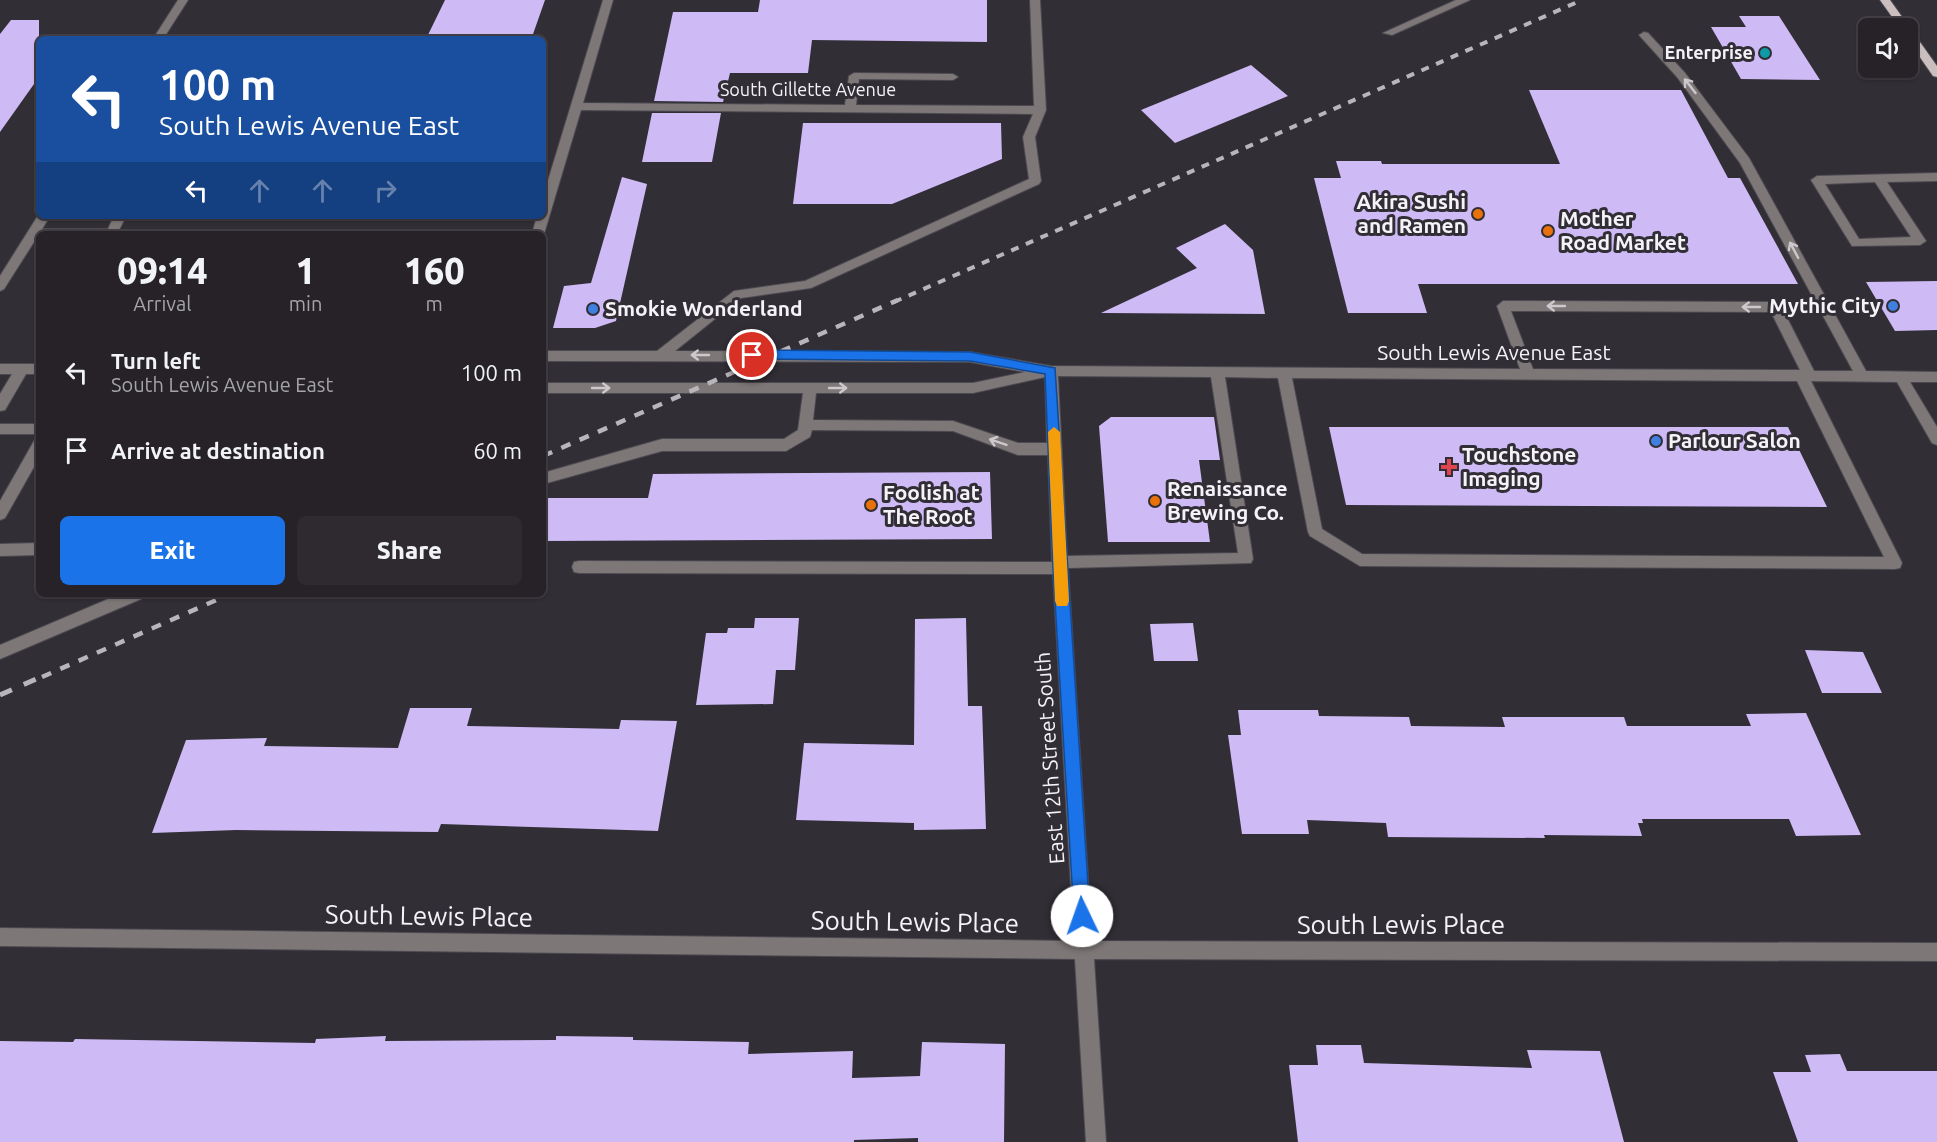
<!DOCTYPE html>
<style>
:root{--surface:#262228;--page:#2e2a30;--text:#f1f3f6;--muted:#a4a4a8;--line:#423f45;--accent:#1a73e8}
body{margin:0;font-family:Ubuntu,sans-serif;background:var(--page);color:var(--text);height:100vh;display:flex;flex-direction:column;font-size:22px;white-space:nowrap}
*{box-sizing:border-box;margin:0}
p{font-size:20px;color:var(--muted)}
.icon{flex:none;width:33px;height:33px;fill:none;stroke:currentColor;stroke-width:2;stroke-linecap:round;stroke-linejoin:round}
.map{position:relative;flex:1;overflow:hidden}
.drawer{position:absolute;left:36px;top:231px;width:510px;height:366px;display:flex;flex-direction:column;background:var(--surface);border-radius:9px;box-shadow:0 2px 4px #0004,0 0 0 2px var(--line)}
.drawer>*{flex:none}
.top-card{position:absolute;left:36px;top:36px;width:510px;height:183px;border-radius:9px;box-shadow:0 2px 4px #0004,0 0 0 2px var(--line);background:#1a4fa0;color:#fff;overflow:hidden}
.fabs{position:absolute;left:1858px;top:18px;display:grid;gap:12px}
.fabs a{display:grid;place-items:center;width:60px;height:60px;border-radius:9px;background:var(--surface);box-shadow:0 2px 4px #0004,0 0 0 2px var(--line);font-size:30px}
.pin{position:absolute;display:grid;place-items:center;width:51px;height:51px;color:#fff;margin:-26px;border:3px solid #fff;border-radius:50%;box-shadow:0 2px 6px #0007}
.me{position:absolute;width:66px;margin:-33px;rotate:357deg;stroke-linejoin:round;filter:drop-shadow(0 0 4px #0008)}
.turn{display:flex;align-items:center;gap:21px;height:126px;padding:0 24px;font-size:27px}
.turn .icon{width:78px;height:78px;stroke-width:2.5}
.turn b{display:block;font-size:42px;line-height:51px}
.lanes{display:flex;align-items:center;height:57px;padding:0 24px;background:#0003;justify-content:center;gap:30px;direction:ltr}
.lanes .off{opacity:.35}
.eta{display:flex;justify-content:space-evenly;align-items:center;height:102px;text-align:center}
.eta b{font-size:36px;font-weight:800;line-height:42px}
.cta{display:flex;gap:12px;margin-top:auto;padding:12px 24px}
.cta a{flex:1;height:69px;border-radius:9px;background:var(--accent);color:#fff;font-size:24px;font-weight:800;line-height:69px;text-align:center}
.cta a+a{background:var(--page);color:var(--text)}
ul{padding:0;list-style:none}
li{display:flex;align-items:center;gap:18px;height:78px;padding:0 24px}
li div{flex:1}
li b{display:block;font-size:22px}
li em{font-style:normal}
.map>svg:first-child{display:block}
.building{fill:#cebaf5}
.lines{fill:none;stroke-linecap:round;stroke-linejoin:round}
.minor-casing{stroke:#4d4a51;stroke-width:2}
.major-casing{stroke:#4d4a51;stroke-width:2}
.minor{fill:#7d7777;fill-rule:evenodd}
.major{fill:#cabebf;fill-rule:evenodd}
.rail-far2{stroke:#b8b5bb;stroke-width:4;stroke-dasharray:8 8;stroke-linecap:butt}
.rail-far1{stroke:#b8b5bb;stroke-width:4.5;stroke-dasharray:10 10;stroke-linecap:butt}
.rail{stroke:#b8b5bb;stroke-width:5;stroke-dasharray:13 13;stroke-linecap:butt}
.oneway{stroke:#ccc8cb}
.route{fill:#1a73e8;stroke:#114b97;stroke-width:1.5}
.slow{fill:#f59e0b}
.culture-dot{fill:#0f9aa8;stroke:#322e36;stroke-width:2}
.food-dot{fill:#e8710a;stroke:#322e36;stroke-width:2}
.shop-dot{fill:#3f7fe0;stroke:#322e36;stroke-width:2}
.health-dot{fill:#e0444e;stroke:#322e36;stroke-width:2}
.labels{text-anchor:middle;stroke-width:6;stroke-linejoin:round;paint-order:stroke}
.far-poi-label{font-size:18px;font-weight:bold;fill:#f6f3f8;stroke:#322e36;text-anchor:end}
.far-street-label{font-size:18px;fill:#f6f3f8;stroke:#322e36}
.poi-label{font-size:21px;font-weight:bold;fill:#f6f3f8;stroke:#322e36;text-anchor:start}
.street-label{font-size:21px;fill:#f6f3f8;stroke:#322e36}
.near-street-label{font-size:26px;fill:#f6f3f8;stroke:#322e36}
</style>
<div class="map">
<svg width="1937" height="1142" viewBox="0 0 1937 1142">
<rect width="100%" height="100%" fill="#322e36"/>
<path class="building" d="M445,0H545L532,37L426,39Z
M760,0H987V42L812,40L808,73H730L723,102L654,101L673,12H758Z
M1739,16H1779L1820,80L1741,79L1711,27H1746Z
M11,20H39V77L0,132V34Z
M1251,65L1288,96L1175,143L1141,110Z
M1529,90H1681L1728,178H1740L1798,284H1418L1427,313H1348L1314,178H1341L1336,161H1381L1382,164H1560Z
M652,113H721L712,162H642Z
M803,123H1001L1002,159L892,204H793Z
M622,177L647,184L616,321L595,328H553L564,286L591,283Z
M1225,224L1253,250L1265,314L1101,313L1197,268L1176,248Z
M1937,281V330L1895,331L1866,282Z
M1111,417H1214L1220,460H1199L1210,542H1108L1099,426Z
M1329,427H1788L1827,507L1346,505Z
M990,472L992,539L543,541V498H648L653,474Z
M755,618H799L795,670H776L773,704L696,705L706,633H727L728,628H754Z
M966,618L968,706H982L986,829L914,830V823L796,820L804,743L914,745L915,619Z
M1193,623L1198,661H1154L1150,624Z
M1805,650L1863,652L1882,693H1822Z
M410,708H472L467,726L619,729L621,720L677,721L658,831L441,824L438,832L236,830L152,833L186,740L267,738L264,746L398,748Z
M1238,710H1318L1319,716L1409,717L1411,726L1505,727L1502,717H1624L1627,726H1751L1746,714L1806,713L1861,835L1796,836L1789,819H1642L1643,823H1638L1642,836L1544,835L1545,838L1388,837L1386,823L1307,820L1309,834H1242L1228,735H1241Z
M386,1036L385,1041L556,1040V1036L633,1037V1040L749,1042L748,1054L853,1051L852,1078L920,1076L922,1042L1005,1044L1004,1142H918V1138L854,1140V1142H0V1041L73,1042L75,1039L315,1043L316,1039Z
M1316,1045H1361L1364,1063L1532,1068L1527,1050L1600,1051L1624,1142H1298L1289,1065H1318Z
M1840,1054L1847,1071H1937V1142H1798L1773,1072H1811L1805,1055Z"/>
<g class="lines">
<defs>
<path id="minor" d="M178,0H188L163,39H153Z
M603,0H613L583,103L845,105L849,76L854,73L953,74L958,77L953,80L859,79L856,105L1034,106L1030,0H1040L1046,110L1035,137L1041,181L1039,184L811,288L741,298L675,351L970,352L1051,366L1520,369L1497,306L1503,301L1775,302L1780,304L1814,371H1853L1740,163L1677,77L1639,35L1644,32L1648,33L1685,73L1749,158L1866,371L1937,372V382H1910L1937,427V445L1932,443L1897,382L1811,381L1902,563L1900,568L1895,569L1360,566L1310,536L1308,532L1278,378L1225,377L1253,559L1251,563L1068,568L1092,941L1937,943V961L1094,959L1106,1142H1086L1075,959L0,946V928L1074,941L1053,574L579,573L574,572L572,567L574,562L579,561L1052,562L1048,455H1018L953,431L812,430L810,437L786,451H662L547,483L543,481V473L662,439H784L798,430L803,393H543V383H973L1025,372L970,362L543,361V351H657L734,291L805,281L1029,179L1023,137L1033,114L581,110L544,234L543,236V234H532L537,216H543V197ZM1511,311L1771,312L1800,370L1533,369ZM1058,376L1211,377L1238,553L1067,556ZM1045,377L1047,443H1018L953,421L813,420L816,393H973ZM1292,378L1797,381L1884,557L1362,554L1322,529Z
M1456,0H1470L1392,35L1383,33Z
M1937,173V181L1887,182L1926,241L1920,245L1852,246L1811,180L1817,176ZM1875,182L1911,237L1859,239L1825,184Z
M39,214L50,216L42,229H108L114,216H126L117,234H39L4,289L0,291V276Z
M0,364H39V374H26L5,410L0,411V394L12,374H0Z
M0,424H39V434H0Z
M39,439V458L5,518L0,520V501L34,441Z
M39,543V555L0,556V544Z
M120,594H144L141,599L0,659V645Z"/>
<path id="major" d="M1880,0H1890L1937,66V77L1933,76L1908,40V28H1900Z"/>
</defs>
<use href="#minor" class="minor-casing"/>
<use href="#major" class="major-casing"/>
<use href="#minor" class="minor"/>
<use href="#major" class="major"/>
<path class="rail-far2" d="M894,302L1582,0"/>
<path class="rail-far1" d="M543,456L898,300
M42,677L230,594"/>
<path class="rail" d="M0,695L45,675"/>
</g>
<defs><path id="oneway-shaft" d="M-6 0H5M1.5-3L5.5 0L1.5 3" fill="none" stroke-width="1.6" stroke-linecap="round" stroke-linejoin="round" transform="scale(1.5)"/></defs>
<g class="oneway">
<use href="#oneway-shaft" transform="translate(1690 86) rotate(-128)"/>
<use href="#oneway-shaft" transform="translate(1794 250) rotate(-118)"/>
<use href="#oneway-shaft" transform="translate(1556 306) rotate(-180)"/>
<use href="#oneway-shaft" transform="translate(1751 307) rotate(-180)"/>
<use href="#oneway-shaft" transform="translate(700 355) rotate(180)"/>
<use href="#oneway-shaft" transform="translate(601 388)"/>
<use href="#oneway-shaft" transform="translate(838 388)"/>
<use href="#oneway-shaft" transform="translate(998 442) rotate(-161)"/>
</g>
<path class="route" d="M752,350L970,352L1055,368L1090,916L1088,921L1082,924L1076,921L1074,916L1053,568L1045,374L970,361L752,359L746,355Z"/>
<path class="slow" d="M1054,427L1060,432L1069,601L1067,606H1057L1055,601L1048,432Z"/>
<circle class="culture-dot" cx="1765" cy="53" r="6"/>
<g class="food-dot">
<circle cx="1478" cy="214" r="6"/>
<circle cx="1548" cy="231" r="6"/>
<circle cx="1155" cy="501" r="6"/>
<circle cx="871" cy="505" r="6"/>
</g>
<g class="shop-dot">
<circle cx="1893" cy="306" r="6"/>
<circle cx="593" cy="309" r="6"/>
<circle cx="1656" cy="441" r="6"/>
</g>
<path class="health-dot" d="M1446 458h6v6h6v6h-6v6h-6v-6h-6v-6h6z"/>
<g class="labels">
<g class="far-poi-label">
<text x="1753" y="59">Enterprise</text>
</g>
<g class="far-street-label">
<text x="808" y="96">South Gillette Avenue</text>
</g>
<g class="poi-label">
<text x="1466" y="209" text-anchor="end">Akira Sushi<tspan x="1466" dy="24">and Ramen</tspan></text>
<text x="1560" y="226">Mother<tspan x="1560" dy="24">Road Market</tspan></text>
<text x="1881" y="313" text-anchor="end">Mythic City</text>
<text x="605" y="316">Smokie Wonderland</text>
<text x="1668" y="448">Parlour Salon</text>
<text x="1462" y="462">Touchstone<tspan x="1462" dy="24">Imaging</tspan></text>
<text x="1167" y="496">Renaissance<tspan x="1167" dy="24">Brewing Co.</tspan></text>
<text x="883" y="500">Foolish at<tspan x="883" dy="24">The Root</tspan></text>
</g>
<g class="street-label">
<text x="1494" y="360">South Lewis Avenue East</text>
<text transform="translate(1050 758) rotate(-94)" y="7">East 12th Street South</text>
</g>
<g class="near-street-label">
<text transform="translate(429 916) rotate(1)" y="9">South Lewis Place</text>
<text transform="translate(915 922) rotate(1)" y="9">South Lewis Place</text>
<text x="1401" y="934">South Lewis Place</text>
</g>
</g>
</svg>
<div class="fabs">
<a><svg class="icon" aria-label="sound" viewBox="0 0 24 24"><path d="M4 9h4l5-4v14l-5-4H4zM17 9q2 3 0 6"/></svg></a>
</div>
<div class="pin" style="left:752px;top:355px;background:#d93025"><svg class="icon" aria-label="arrive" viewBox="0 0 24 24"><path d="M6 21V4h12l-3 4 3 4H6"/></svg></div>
<svg class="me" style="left:1082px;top:916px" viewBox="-20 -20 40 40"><circle r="19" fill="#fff"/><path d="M0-13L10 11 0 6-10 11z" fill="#1a73e8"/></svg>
<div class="top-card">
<div class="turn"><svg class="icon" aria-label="left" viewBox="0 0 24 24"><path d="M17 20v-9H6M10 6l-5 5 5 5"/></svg><div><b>100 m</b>South Lewis Avenue East</div></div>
<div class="lanes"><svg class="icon" aria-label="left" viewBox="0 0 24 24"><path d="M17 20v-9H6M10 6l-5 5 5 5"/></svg><svg class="icon off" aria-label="ahead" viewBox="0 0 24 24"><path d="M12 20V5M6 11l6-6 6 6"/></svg><svg class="icon off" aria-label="ahead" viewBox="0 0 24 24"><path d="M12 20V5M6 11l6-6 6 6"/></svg><svg class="icon off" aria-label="right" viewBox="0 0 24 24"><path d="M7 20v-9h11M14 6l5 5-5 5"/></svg></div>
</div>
<section class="drawer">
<div class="eta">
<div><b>09:14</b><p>Arrival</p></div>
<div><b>1</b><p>min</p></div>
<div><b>160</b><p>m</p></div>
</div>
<ul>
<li><svg class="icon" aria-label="left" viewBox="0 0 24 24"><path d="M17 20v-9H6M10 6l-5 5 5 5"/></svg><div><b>Turn left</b><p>South Lewis Avenue East</p></div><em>100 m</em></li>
<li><svg class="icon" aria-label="arrive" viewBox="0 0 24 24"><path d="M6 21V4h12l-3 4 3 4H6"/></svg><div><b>Arrive at destination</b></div><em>60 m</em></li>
</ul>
<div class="cta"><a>Exit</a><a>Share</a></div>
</section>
</div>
